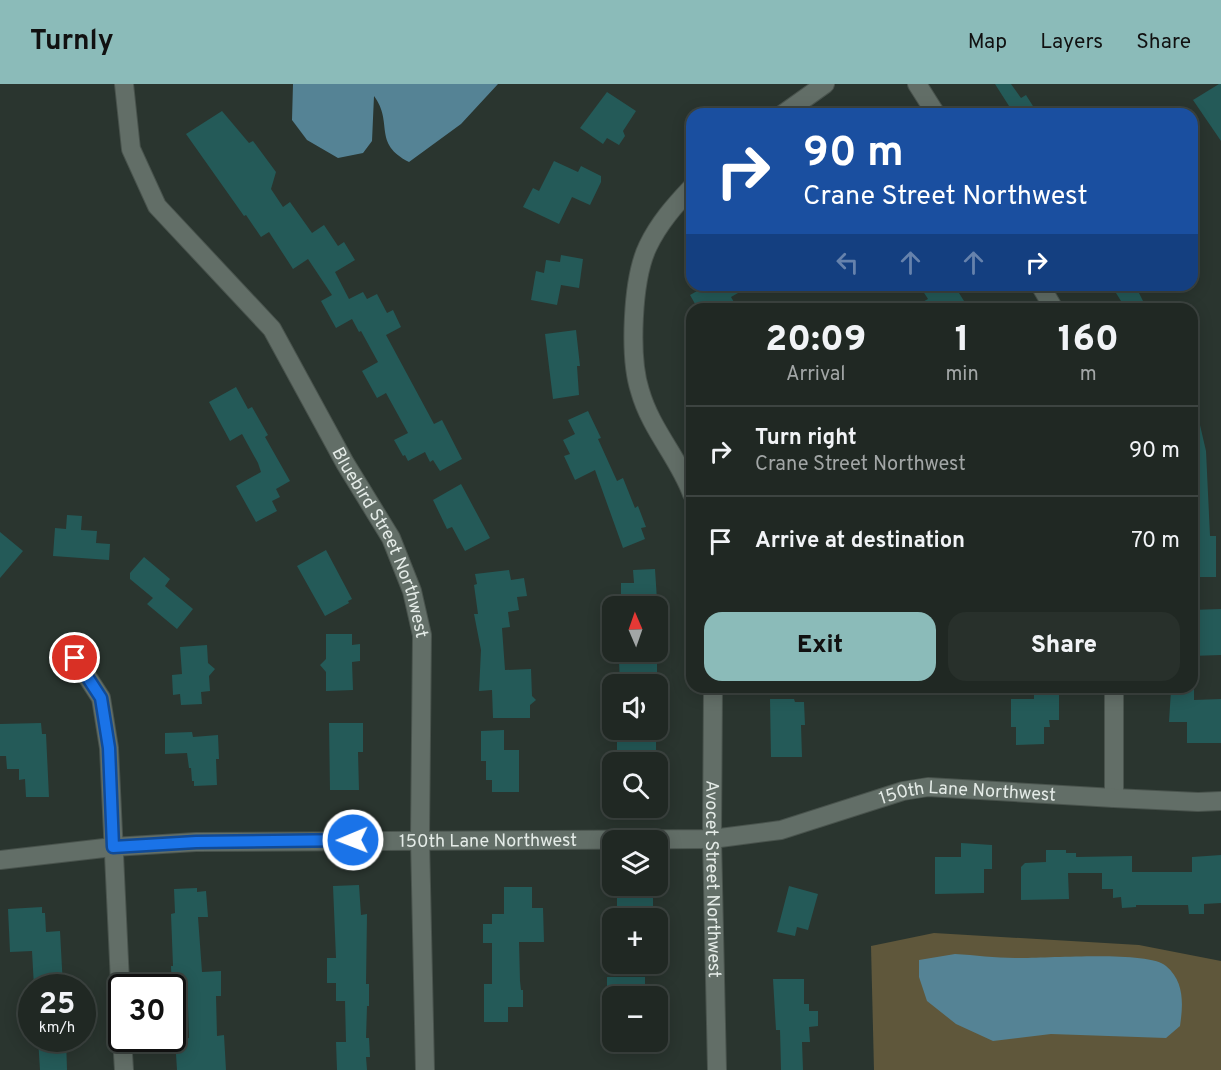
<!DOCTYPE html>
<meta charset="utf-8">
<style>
:root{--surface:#202823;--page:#28302b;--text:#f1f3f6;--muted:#a2a6a6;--line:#3d4441;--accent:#8bbbb9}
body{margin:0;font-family:Overpass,sans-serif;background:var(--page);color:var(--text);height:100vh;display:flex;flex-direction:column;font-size:22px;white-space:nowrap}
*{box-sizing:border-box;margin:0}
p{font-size:20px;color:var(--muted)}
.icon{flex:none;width:33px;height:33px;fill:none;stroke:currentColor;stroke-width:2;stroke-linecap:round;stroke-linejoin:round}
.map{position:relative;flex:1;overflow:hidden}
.panel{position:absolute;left:686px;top:219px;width:512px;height:390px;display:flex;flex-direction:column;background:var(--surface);border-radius:18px;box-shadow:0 3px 15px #0003,0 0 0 2px var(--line)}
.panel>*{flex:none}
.top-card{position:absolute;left:686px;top:24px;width:512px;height:183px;border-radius:18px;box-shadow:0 3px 15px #0003,0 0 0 2px var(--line);background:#1a4fa0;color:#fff;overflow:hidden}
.needle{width:39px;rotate:358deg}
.tools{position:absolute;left:602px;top:512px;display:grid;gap:12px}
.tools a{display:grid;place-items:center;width:66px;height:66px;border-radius:12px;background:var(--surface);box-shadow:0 3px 15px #0003,0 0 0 2px var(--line);font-size:30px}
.speed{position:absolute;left:18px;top:890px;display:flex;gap:12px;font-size:30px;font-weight:700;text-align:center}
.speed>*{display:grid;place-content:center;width:78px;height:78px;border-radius:50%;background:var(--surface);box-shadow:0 3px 15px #0003,0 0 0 2px var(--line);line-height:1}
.speed small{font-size:15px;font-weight:400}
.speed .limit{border:3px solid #111;border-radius:9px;background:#fff;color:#111}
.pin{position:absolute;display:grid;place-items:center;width:51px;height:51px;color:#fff;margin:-26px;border:3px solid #fff;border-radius:50%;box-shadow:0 2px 6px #0007}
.me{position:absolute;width:66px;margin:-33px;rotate:269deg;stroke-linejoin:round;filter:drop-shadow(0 0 4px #0008)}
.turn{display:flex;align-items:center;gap:21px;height:126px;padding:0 18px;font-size:27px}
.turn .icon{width:78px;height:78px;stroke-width:2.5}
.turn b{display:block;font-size:42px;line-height:51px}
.lanes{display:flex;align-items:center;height:57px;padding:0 18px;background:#0003;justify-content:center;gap:30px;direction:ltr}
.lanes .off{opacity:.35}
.eta{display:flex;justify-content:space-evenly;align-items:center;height:102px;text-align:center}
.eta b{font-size:36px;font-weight:800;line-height:42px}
.action{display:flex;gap:12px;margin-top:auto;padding:12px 18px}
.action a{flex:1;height:69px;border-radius:18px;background:var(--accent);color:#111;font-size:24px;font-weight:800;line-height:69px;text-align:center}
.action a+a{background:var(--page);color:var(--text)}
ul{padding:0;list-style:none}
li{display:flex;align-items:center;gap:18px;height:90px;padding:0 18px;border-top:2px solid var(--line)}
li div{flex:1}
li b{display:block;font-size:22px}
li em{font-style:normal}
header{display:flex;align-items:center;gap:36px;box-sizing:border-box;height:84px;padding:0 30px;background:var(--accent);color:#111}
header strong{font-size:28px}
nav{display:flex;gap:33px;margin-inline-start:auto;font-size:21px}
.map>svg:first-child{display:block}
.green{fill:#5f573b}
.water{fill:#558395}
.building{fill:#245a58}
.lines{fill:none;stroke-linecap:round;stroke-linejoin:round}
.minor-casing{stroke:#49534d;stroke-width:20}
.minor{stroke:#626e67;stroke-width:18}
.route-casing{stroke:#114b97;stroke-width:15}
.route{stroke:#1a73e8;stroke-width:10}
.labels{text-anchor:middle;stroke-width:6;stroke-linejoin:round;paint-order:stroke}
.street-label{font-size:18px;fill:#e4ebe7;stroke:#2a352f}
</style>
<header>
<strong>Turnly</strong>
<nav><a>Map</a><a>Layers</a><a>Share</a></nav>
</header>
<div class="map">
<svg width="1221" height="986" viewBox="0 0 1221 986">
<rect width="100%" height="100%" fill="#2a352f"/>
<path class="green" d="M934,849L1139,861L1221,877V986H874L871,862Z"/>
<path class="water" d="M293,0H498L461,40L409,78C372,59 394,39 374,12L372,57L363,69L338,74L307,56L292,36Z
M955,870C975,871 995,874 1015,874C1045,875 1147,866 1166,882C1185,898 1183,921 1180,942L1166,954L1051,950L993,957L956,940L927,917L919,893V876Z"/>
<path class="building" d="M995,0H1011L1021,14L1026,11L1038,30H996L1009,22Z
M1219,0H1221V57L1193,16Z
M607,8L636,27L623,47L625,52L619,61L607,54L603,60L580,44Z
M222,27L249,59L253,57L276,88L271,105L283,123L290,118L312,149L324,141L338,162L344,158L355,176L335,188L349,215L363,208L367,215L377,210L387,229L393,226L401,243L386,251L434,340L442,336L462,375L440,387L433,376L430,378L425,368L408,377L405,371L403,372L394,356L408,349L386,309L377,314L362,287L378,278L361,247L359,248L352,235L336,244L321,217L332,211L308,175L293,185L269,148L261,153L246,131L244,132L186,50Z
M554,77L578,88L581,82L601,92V98L590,121L572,113L559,140L523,123L533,104L539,107Z
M561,171L583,175L579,204L561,201L557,221L531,216L536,187L544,189L546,176L560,178Z
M708,201H752L731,213L738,225H698L690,211Z
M919,201H954L969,225H910L928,215Z
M1111,201H1135L1147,225H1126Z
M576,246L580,282H577L579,311L553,315L545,250Z
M236,303L248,325L252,323L268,351L265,353L290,397L276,405L280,413L272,417L277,427L256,438L236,402L261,388L258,379L242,350L230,357L209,318Z
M588,327L601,354L598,355L617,397L623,394L635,424L638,422L646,443L641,444L645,455L623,464L595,386L575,396L564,372L570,370L563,356L575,350L568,336Z
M1197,328L1206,367L1210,452H1216V493H1191V329Z
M461,400L490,454L465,467L452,443L447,445L433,416Z
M67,431L82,432L81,446L97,447L96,459L110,460L109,476L53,472L55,444L66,445Z
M0,448L23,467L0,494Z
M326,466L352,515L348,517L349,519L325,532L297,482Z
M144,473L170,495L165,502L193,525L177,545L147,520L153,514L130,495V489Z
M655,485L657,516H650V522H621V499H634L633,486Z
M509,486L511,496L524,494L527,512L517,513L519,526L508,528L510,543L502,544L505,586L531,585L532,612L536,616L530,621V634H493L492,606L479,607L481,566L474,530H478L474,501L477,500L475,490Z
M1221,525V571L1191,572V526Z
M326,550H352V561L360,560V577L352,578L353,606L326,607V588L320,581L326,575Z
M207,561L208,579L215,585L209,592L210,607L201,608L202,620L181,621L180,610L173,611L172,591L182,590L180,563Z
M636,571H657V600H620L619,577H637Z
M1194,605V616L1221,615V659H1187V638H1169L1171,606Z
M1034,607H1059V636H1049L1050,643H1044V660L1016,661V643H1011V615H1034Z
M770,615H794L795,618H804L805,641H801L802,673H771Z
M41,639L42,650H46L49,713H26L25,695L19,696V685H7L6,672H0V640Z
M329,639H363V668H358L359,706H330Z
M504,646V666H519V708H492V696H486V677H481V647Z
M633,647H656V678H617V657H633Z
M192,648L193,653L218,651L219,675H216L217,701L194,702V697H192L191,684H189L187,669L165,670V649Z
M961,759L992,761V785H984V809L935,810V773H961Z
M1046,766H1066V769H1076V773L1132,772V788H1192V773L1221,771V819L1204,820V830H1189L1188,821H1136V823L1122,824L1121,813L1113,814V805H1102V789H1068L1069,815L1021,816V783L1025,779L1046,778Z
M359,801L361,831L367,830L366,900H369V922H367L366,954H369L370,973H366L367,986H337L336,958H346L345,917H336V899H327V874H336L333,802Z
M789,802L818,810L808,846L797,843L795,852L777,848Z
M504,803H532V824H543L544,858H519L520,897L521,906H523V923H508V938H484V900H492V859H483V840H492V830H504Z
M197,804V808L206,807L208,833H198L202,888L221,887V912H216L217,952L224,951L226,986H177L175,954H189L188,923H184V912H172L171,882H173L171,830L175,829L174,805Z
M617,807H653V834H617Z
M42,823V829H45L46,848L60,847L63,903H34L32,867L10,868L8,825Z
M607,893H645V912H607Z
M773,895H804V920H809V927H818V942L809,943L810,958H802L803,986H781L780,946H776Z
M38,954H66L67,986H40Z"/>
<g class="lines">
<defs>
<g id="minor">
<path id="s1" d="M124,0L131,65L157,122L272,245L345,379L391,454L412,507L422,551L420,755L425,986"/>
<path d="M917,0L936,30"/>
<path d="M783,30L825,0"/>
<path d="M692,103C675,121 659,139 648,162C632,195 629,273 640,307C651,346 679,374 692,410"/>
<path d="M1040,201L1054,225"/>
<path d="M75,574L101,614L109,664L122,941"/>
<path id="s2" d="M713,603L712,755L717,986"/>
<path d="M1114,603V714"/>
<path id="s3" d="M0,776L113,763L196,758L712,755L781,746L903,707L928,703L1114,714L1198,718L1221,717"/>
<path d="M122,954L124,986"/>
</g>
</defs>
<use href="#minor" class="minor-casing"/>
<use href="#minor" class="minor"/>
</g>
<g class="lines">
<defs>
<path id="route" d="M75,574L101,614L109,664L113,763L196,758L353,756"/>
</defs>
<use href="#route" class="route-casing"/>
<use href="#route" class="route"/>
</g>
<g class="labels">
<g class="street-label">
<text dy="6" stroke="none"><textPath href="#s1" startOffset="537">Bluebird Street Northwest</textPath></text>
<text dy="6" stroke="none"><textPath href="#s3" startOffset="975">150th Lane Northwest</textPath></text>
<text dy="6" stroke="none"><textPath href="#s3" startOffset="489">150th Lane Northwest</textPath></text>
<text dy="6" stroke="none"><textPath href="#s2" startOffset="192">Avocet Street Northwest</textPath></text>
</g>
</g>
</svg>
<div class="tools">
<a><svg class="needle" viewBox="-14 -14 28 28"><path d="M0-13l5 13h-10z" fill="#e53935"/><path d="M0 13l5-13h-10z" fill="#a2a6a6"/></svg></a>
<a><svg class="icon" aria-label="sound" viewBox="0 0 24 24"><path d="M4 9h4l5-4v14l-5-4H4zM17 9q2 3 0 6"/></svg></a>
<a><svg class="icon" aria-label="search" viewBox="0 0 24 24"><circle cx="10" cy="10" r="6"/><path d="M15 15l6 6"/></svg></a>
<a><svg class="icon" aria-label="layers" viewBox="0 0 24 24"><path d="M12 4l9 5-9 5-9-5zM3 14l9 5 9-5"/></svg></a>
<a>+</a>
<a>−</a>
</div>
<div class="speed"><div>25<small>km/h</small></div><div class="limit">30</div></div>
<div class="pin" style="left:75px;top:574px;background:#d93025"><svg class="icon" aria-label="arrive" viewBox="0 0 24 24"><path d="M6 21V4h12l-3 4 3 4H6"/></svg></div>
<svg class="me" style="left:353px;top:756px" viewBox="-20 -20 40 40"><circle r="17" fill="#1a73e8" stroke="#fff" stroke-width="3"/><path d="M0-11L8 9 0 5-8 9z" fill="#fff"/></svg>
<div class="top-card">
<div class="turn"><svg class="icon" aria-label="right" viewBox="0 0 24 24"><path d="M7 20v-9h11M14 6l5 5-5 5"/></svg><div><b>90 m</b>Crane Street Northwest</div></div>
<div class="lanes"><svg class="icon off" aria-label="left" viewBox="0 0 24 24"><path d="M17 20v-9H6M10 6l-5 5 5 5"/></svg><svg class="icon off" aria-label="ahead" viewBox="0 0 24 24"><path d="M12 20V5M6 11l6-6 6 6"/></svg><svg class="icon off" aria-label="ahead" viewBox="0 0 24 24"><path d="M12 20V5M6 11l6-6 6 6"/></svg><svg class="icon" aria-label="right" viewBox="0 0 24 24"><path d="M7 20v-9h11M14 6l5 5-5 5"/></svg></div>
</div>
<section class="panel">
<div class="eta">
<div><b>20:09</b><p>Arrival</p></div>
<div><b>1</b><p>min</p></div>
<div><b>160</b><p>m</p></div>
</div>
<ul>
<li><svg class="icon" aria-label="right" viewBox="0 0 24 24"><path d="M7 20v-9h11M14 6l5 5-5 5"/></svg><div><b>Turn right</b><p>Crane Street Northwest</p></div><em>90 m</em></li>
<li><svg class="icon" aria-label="arrive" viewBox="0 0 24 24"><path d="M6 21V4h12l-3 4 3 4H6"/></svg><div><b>Arrive at destination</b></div><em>70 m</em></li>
</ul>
<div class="action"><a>Exit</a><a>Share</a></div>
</section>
</div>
